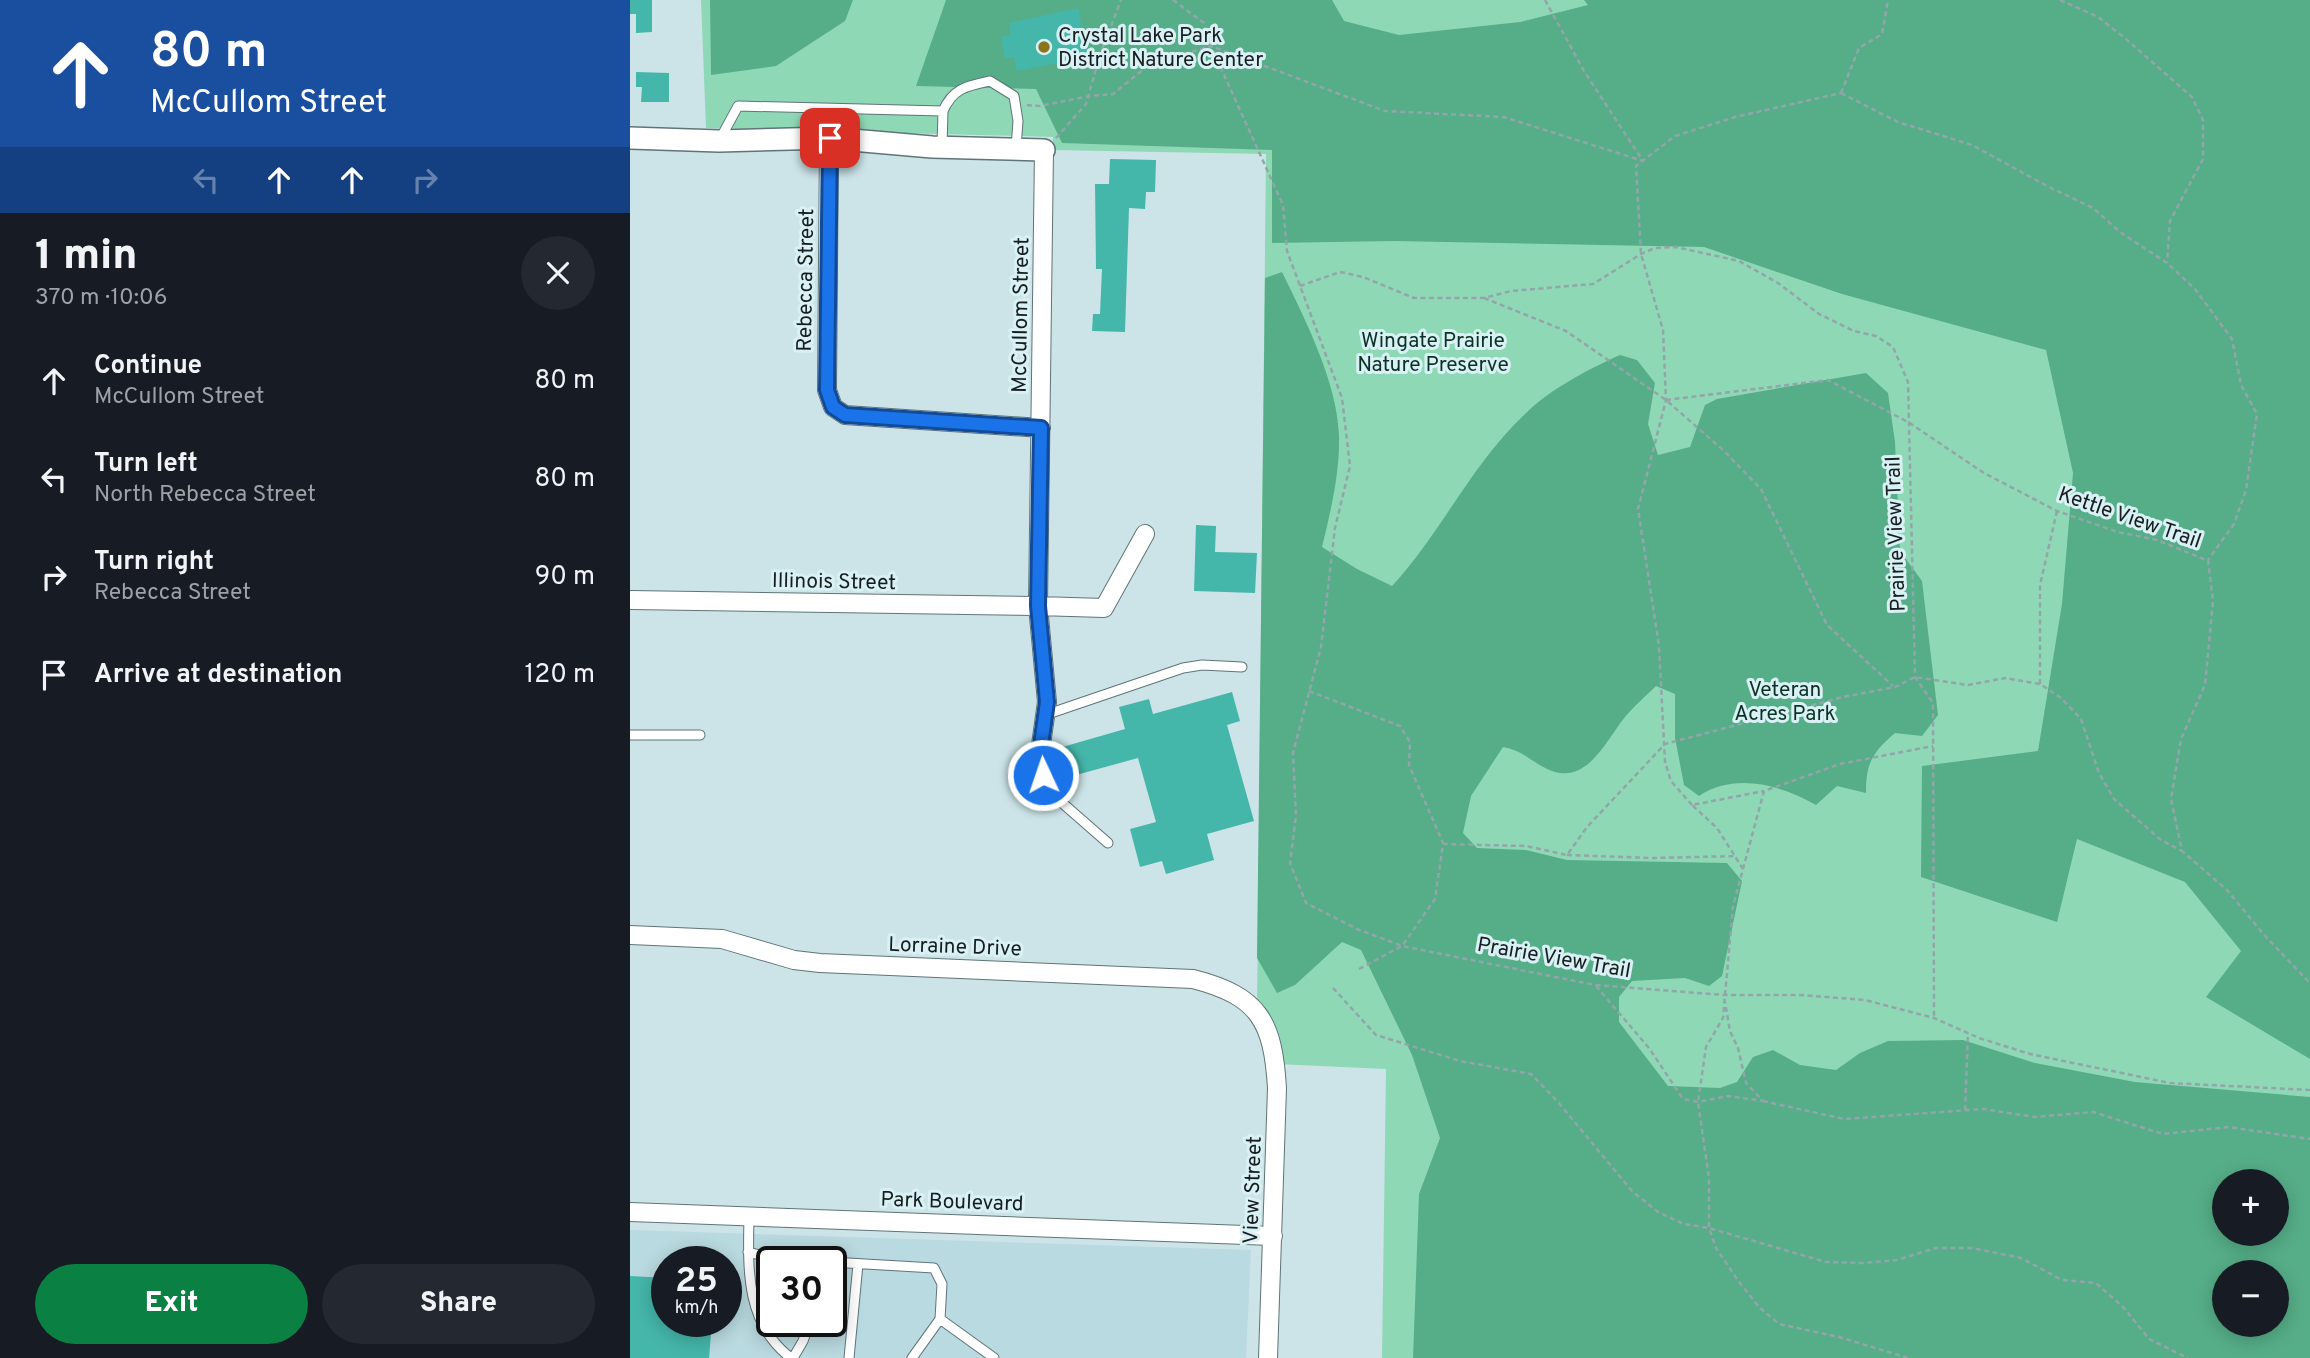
<!DOCTYPE html>
<meta charset="utf-8">
<style>
:root{--surface:#171b24;--page:#242831;--text:#f1f3f6;--muted:#9ea1a6;--accent:#0b8043}
body{margin:0;font-family:Overpass,sans-serif;background:var(--page);color:var(--text);height:100vh;display:flex;flex-direction:column;font-size:26px;white-space:nowrap}
*{box-sizing:border-box;margin:0}
p{font-size:23px;color:var(--muted)}
.icon{flex:none;width:38px;height:38px;fill:none;stroke:currentColor;stroke-width:2;stroke-linecap:round;stroke-linejoin:round}
.map{position:relative;flex:1;overflow:hidden}
.details{display:flex;flex-direction:column;background:var(--surface);width:630px}
.details>*{flex:none}
.top-card{background:#1a4fa0;color:#fff;overflow:hidden}
.fabs{position:absolute;left:1582px;top:1169px;display:grid;gap:14px}
.fabs a{display:grid;place-items:center;width:77px;height:77px;border-radius:50%;background:var(--surface);box-shadow:0 4px 18px #0003;font-size:35px}
.speed{position:absolute;left:21px;top:1246px;display:flex;gap:14px;font-size:35px;font-weight:700;text-align:center}
.speed>*{display:grid;place-content:center;width:91px;height:91px;border-radius:50%;background:var(--surface);box-shadow:0 4px 18px #0003;line-height:1}
.speed small{font-size:18px;font-weight:400}
.speed .limit{border:4px solid #111;border-radius:10px;background:#fff;color:#111}
.pin{position:absolute;display:grid;place-items:center;width:60px;height:60px;color:#fff;margin:-30px;border-radius:14px;box-shadow:0 4px 10px #0006}
.me{position:absolute;width:77px;margin:-38px;rotate:357deg;stroke-linejoin:round;filter:drop-shadow(0 0 5px #0008)}
.turn{display:flex;align-items:center;gap:24px;height:147px;padding:0 35px;font-size:32px}
.turn .icon{width:91px;height:91px;stroke-width:2.5}
.turn b{display:block;font-size:49px;line-height:60px}
.lanes{display:flex;align-items:center;height:66px;padding:0 35px;background:#0003;justify-content:center;gap:35px;direction:ltr}
.lanes .off{opacity:.35}
.round{display:grid;place-items:center;flex:none;width:74px;height:74px;border-radius:37px;background:var(--page)}
.head{display:flex;align-items:center;justify-content:space-between;height:119px;padding:0 35px}
h1{font-size:42px;font-weight:800;line-height:52px}
.action{display:flex;gap:14px;margin-top:auto;padding:14px 35px}
.action a{flex:1;height:80px;border-radius:42px;background:var(--accent);color:#fff;font-size:28px;font-weight:800;line-height:80px;text-align:center}
.action a+a{background:var(--page);color:var(--text)}
ul{padding:0;list-style:none}
li{display:flex;align-items:center;gap:21px;height:98px;padding:0 35px}
li div{flex:1}
li b{display:block;font-size:26px}
li em{font-style:normal}
main{display:flex;flex:1;min-height:0}
.map>svg:first-child{display:block}
.built{fill:#b9dae0;fill-rule:evenodd}
.green{fill:#8fd8b6;fill-rule:evenodd}
.forest{fill:#56ae88;fill-rule:evenodd}
.building{fill:#45b6aa}
.lines{fill:none;stroke-linecap:round;stroke-linejoin:round}
.service-casing{stroke:#5f7478;stroke-width:11}
.minor-casing{stroke:#5f7478;stroke-width:20}
.tertiary-casing{stroke:#5f7478;stroke-width:24}
.path{stroke:#92a5a8;stroke-width:2.5;stroke-dasharray:5 3.5;stroke-linecap:butt}
.service{stroke:#fff;stroke-width:9}
.minor{stroke:#fff;stroke-width:18}
.tertiary{stroke:#fff;stroke-width:21}
.route-casing{stroke:#114b97;stroke-width:18}
.route{stroke:#1a73e8;stroke-width:12}
.poi-dot{fill:#887619;stroke:#d9f1f5;stroke-width:2.5}
.labels{text-anchor:middle;stroke-width:6;stroke-linejoin:round;paint-order:stroke}
.poi-label{font-size:21px;fill:#161e20;stroke:#d9f1f5;text-anchor:start}
.street-label{font-size:21px;fill:#161e20;stroke:#d9f1f5}
.park-label{font-size:21px;fill:#093223;stroke:#d9f1f5}
</style>
<main>
<section class="details">
<div class="top-card">
<div class="turn"><svg class="icon" aria-label="ahead" viewBox="0 0 24 24"><path d="M12 20V5M6 11l6-6 6 6"/></svg><div><b>80 m</b>McCullom Street</div></div>
<div class="lanes"><svg class="icon off" aria-label="left" viewBox="0 0 24 24"><path d="M17 20v-9H6M10 6l-5 5 5 5"/></svg><svg class="icon" aria-label="ahead" viewBox="0 0 24 24"><path d="M12 20V5M6 11l6-6 6 6"/></svg><svg class="icon" aria-label="ahead" viewBox="0 0 24 24"><path d="M12 20V5M6 11l6-6 6 6"/></svg><svg class="icon off" aria-label="right" viewBox="0 0 24 24"><path d="M7 20v-9h11M14 6l5 5-5 5"/></svg></div>
</div>
<div class="head"><div><h1>1 min</h1><p>370 m · 10:06</p></div><a class="round"><svg class="icon" aria-label="close" viewBox="0 0 24 24"><path d="M6 6l12 12M18 6L6 18"/></svg></a></div>
<ul>
<li><svg class="icon" aria-label="ahead" viewBox="0 0 24 24"><path d="M12 20V5M6 11l6-6 6 6"/></svg><div><b>Continue</b><p>McCullom Street</p></div><em>80 m</em></li>
<li><svg class="icon" aria-label="left" viewBox="0 0 24 24"><path d="M17 20v-9H6M10 6l-5 5 5 5"/></svg><div><b>Turn left</b><p>North Rebecca Street</p></div><em>80 m</em></li>
<li><svg class="icon" aria-label="right" viewBox="0 0 24 24"><path d="M7 20v-9h11M14 6l5 5-5 5"/></svg><div><b>Turn right</b><p>Rebecca Street</p></div><em>90 m</em></li>
<li><svg class="icon" aria-label="arrive" viewBox="0 0 24 24"><path d="M6 21V4h12l-3 4 3 4H6"/></svg><div><b>Arrive at destination</b></div><em>120 m</em></li>
</ul>
<div class="action"><a>Exit</a><a>Share</a></div>
</section>
<div class="map">
<svg width="1680" height="1358" viewBox="0 0 1680 1358">
<rect width="100%" height="100%" fill="#cce4e8"/>
<path class="built" d="M0,1230L621,1250L616,1358H0ZM37,1262H96V1321H37ZM142,1262H201V1321H142Z"/>
<path class="green" d="M71,0H1680V1358H752L756,1069L646,1064L627,1013L636,154L423,150V137L76,128ZM1594,1181H1647V1234H1594ZM1594,1272H1647V1325H1594Z"/>
<path class="forest" d="M80,0H223L215,21L146,66L81,75Z
M316,0H702L714,21L769,35L890,22L958,5L954,0H1680V1059L1576,997L1611,951L1555,882L1447,839L1427,922L1291,877L1292,766L1408,751L1432,604L1443,473L1416,350L1212,294L1074,247L764,241L642,243V150L432,143L406,89L286,86Z
M652,272C675,319 707,382 709,435C710,473 701,510 692,547L727,569L762,586C811,533 841,465 894,415C920,389 957,370 990,355L1007,360L1025,383L1018,424L1028,455L1060,447L1075,405L1087,399L1236,373L1258,393L1265,442L1270,551L1292,581L1308,715L1292,736L1265,733C1242,753 1236,763 1236,793L1207,786L1186,805C1151,785 1105,772 1069,796L1054,785L1045,738V694L1026,686C1016,696 1004,706 995,717C977,739 958,784 922,771C903,764 895,751 873,747L841,796L833,833L847,848L896,850L937,860L1097,863L1112,881L1092,976L1079,986L1055,978L1002,981L989,997V1022L1038,1086L1090,1088L1107,1082L1123,1057L1143,1050L1170,1065L1206,1070L1230,1053L1258,1041L1333,1040L1405,1063L1505,1082L1680,1097V1358H783L789,1194L810,1138L782,1055L731,950L712,942L665,985L647,993L627,958L635,278ZM1647,1181V1234H1594V1181ZM1594,1272H1647V1325H1594Z"/>
<path class="building" d="M0,0H22V32L6,33V14H0Z
M448,8L458,57L387,71L384,57L375,59L371,37L381,35L379,23Z
M6,72L39,73V102H11L12,87H6Z
M480,159L526,160L525,192H516L515,209L499,208L495,332L462,331L463,314H470L472,269H466L465,184H479Z
M566,525L586,526L585,552L627,553L625,593L564,591Z
M602,692L610,721L597,725L624,821L577,834L584,860L536,874L532,861L510,867L500,829L526,822L508,758L428,780L422,750L495,729L489,707L519,699L523,714Z
M0,1276L37,1278V1321H74L73,1334H81L79,1358H0Z"/>
<g class="lines">
<defs>
<path id="service" d="M89,141L108,106L313,111C323,88 337,86 360,81L384,96L388,121L386,148
M312,146L313,111
M415,715L553,668L572,665L612,667
M0,735H70
M422,794L478,843
M119,1216C118,1269 115,1323 161,1358
M118,1252L149,1260L191,1262
M201,1262L304,1268L312,1284L310,1319
M163,1358L173,1341L180,1321
M219,1358L228,1264
M282,1358L310,1319L364,1358"/>
<path id="minor" d="M199,138L197,390L203,407L215,415L411,428
M0,600L408,606L414,150
M422,794L413,775L410,752L417,702L408,606L474,608L515,534
M0,935L92,939L164,960L190,963L563,979C629,996 643,1021 647,1088L638,1358
M0,1212L643,1236"/>
<path id="tertiary" d="M0,138L89,141L199,138L302,147L414,150"/>
</defs>
<use href="#service" class="service-casing"/>
<use href="#minor" class="minor-casing"/>
<use href="#tertiary" class="tertiary-casing"/>
<path class="path" d="M543,0L574,23L581,46L755,111L874,117L1013,161
M915,0L954,71L1013,161
M1430,0L1468,17L1496,39L1562,97L1573,120V159L1540,221L1537,263
M1211,93L1268,122L1342,145L1417,186L1463,208L1490,232L1537,263L1565,289L1602,339L1611,385L1627,414L1616,490L1604,524L1578,560
M1211,93L1229,48L1252,34L1258,0
M397,105L410,106L459,96L483,94L520,64L581,46L653,205L657,251L712,398L720,466L705,528L691,647L663,753L666,816L660,863L676,903L727,929L772,946L965,985L1094,995H1171L1235,1000L1304,1018L1349,1038L1400,1054L1540,1083L1680,1090
M426,138L456,104L471,52L491,0
M670,286L710,272L733,277L784,298H854L881,291L963,284L1011,254L1025,248L1046,247L1109,261L1148,283L1189,314L1224,331L1246,336L1263,347L1278,382L1285,677L1303,703L1304,1018
M854,298L936,331L1036,400L1093,450L1131,489L1197,625L1263,686
M1036,400L1198,380L1278,422L1354,473L1427,511L1488,532L1527,540L1576,560
M1578,560L1583,601L1575,685L1551,739L1541,799L1552,851L1597,890L1635,936L1680,983
M1410,684V585L1427,511
M679,691L770,726L780,742L779,765L813,843
M1062,805L1041,781L1035,762L1029,646L1008,509L1036,400L1033,330L1011,254L1006,166L1045,136L1105,117L1211,93
M937,855L1022,858L1107,856
M1113,869L1087,828L1062,805L1134,791
M729,969L772,946L805,899L813,844L896,846L937,855L957,827L1035,744L1213,697L1265,687L1285,677L1338,685L1375,678L1410,684L1431,698L1451,719L1469,773L1484,799L1531,840L1552,851
M966,986L1019,1048L1053,1099L1068,1102L1098,1096L1133,1101L1116,1083L1108,1048L1100,1031L1095,1002
M703,988L746,1035L830,1061L901,1074L928,1102L1002,1191L1028,1212L1054,1224L1079,1228L1196,1262L1233,1263L1267,1260L1306,1248H1342L1391,1258L1432,1280L1466,1283L1494,1308L1519,1339L1558,1358
M1133,1101L1214,1119L1353,1109L1405,1117L1463,1112L1533,1134L1599,1127L1680,1139
M1335,1110L1338,1033
M1278,1358L1209,1337L1149,1324L1129,1307L1109,1282L1086,1248L1079,1228V1178L1068,1102L1076,1047L1093,1018L1103,906L1134,791L1210,764L1303,746"/>
<use href="#service" class="service"/>
<use href="#minor" class="minor"/>
<use href="#tertiary" class="tertiary"/>
</g>
<g class="lines">
<defs>
<path id="route" d="M200,138L197,390L203,407L215,415L411,428L408,606L417,702L410,752L413,775"/>
</defs>
<use href="#route" class="route-casing"/>
<use href="#route" class="route"/>
</g>
<circle class="poi-dot" cx="414" cy="47" r="7"/>
<g class="labels">
<g class="poi-label">
<text x="428" y="42">Crystal Lake Park<tspan x="428" dy="24">District Nature Center</tspan></text>
</g>
<g class="street-label">
<text transform="translate(175 280) rotate(-89)" y="7">Rebecca Street</text>
<text transform="translate(390 315) rotate(-89)" y="7">McCullom Street</text>
<text transform="translate(1500 517) rotate(19)" y="7">Kettle View Trail</text>
<text transform="translate(1265 534) rotate(-92)" y="7">Prairie View Trail</text>
<text transform="translate(204 581) rotate(1)" y="7">Illinois Street</text>
<text transform="translate(325 946) rotate(2)" y="7">Lorraine Drive</text>
<text transform="translate(924 957) rotate(10)" y="7">Prairie View Trail</text>
<text transform="translate(622 1190) rotate(-88)" y="7">View Street</text>
<text transform="translate(322 1201) rotate(2)" y="7">Park Boulevard</text>
</g>
<g class="park-label">
<text x="803" y="347">Wingate Prairie<tspan x="803" dy="24">Nature Preserve</tspan></text>
<text x="1155" y="696">Veteran<tspan x="1155" dy="24">Acres Park</tspan></text>
</g>
</g>
</svg>
<div class="fabs">
<a>+</a>
<a>−</a>
</div>
<div class="speed"><div>25<small>km/h</small></div><div class="limit">30</div></div>
<div class="pin" style="left:200px;top:138px;background:#d93025"><svg class="icon" aria-label="arrive" viewBox="0 0 24 24"><path d="M6 21V4h12l-3 4 3 4H6"/></svg></div>
<svg class="me" style="left:413px;top:775px" viewBox="-20 -20 40 40"><circle r="17" fill="#1a73e8" stroke="#fff" stroke-width="3"/><path d="M0-11L8 9 0 5-8 9z" fill="#fff"/></svg>
</div>
</main>
